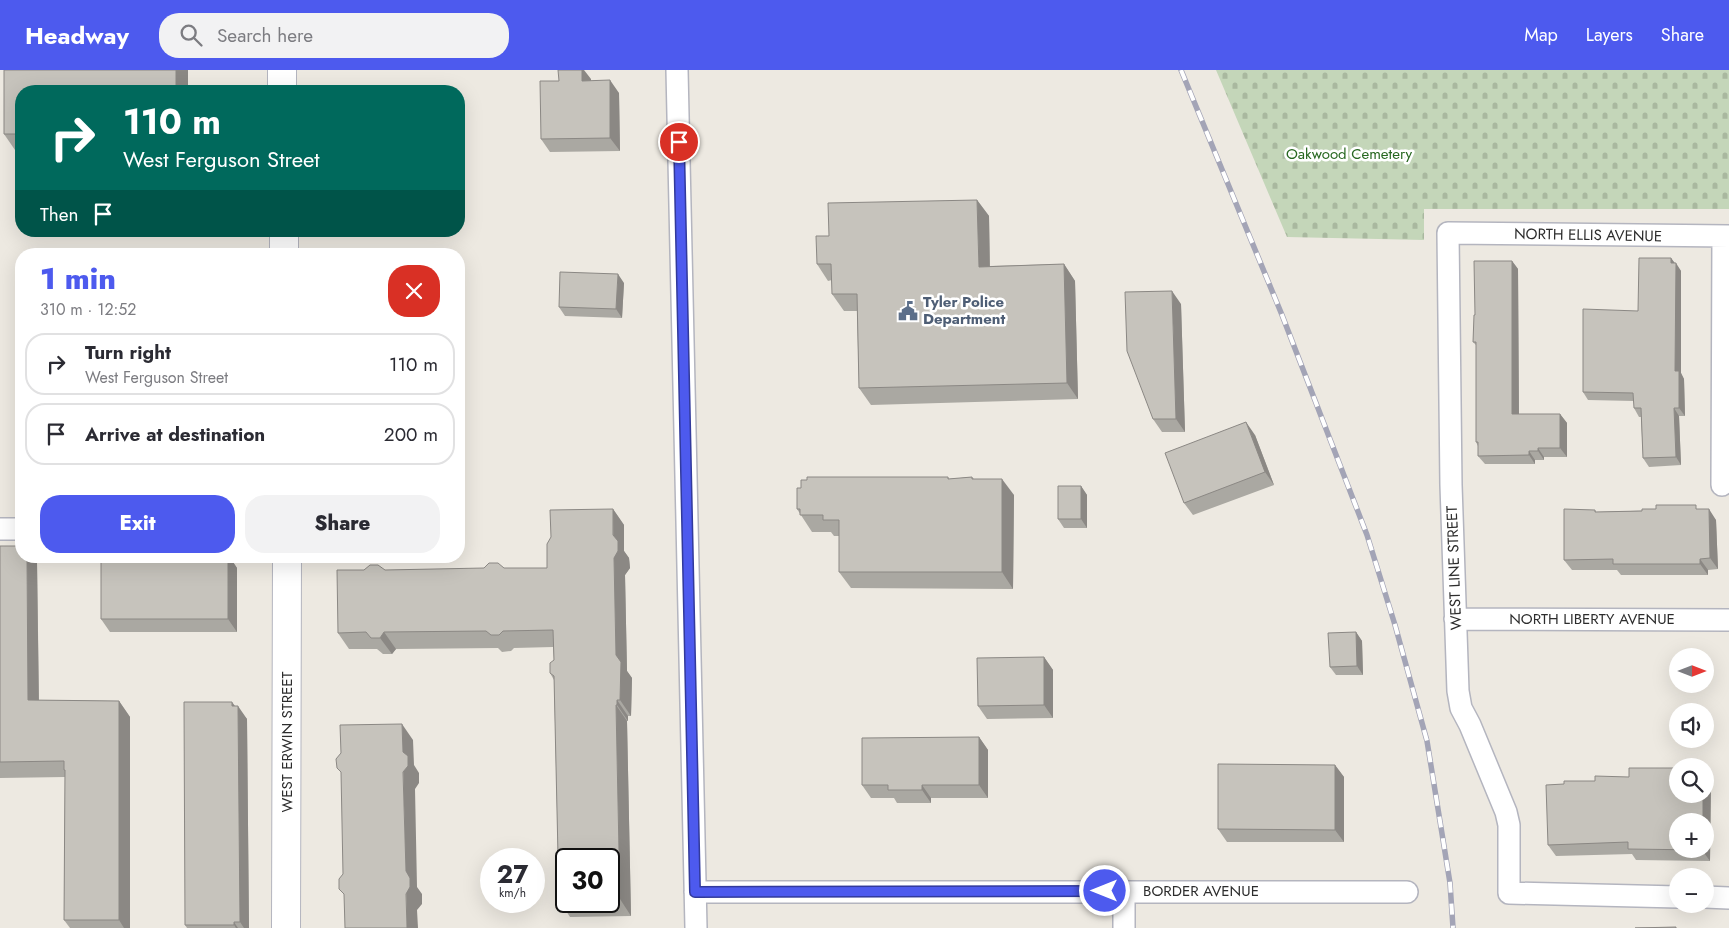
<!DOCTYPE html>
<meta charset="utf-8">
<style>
:root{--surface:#fff;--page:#f2f2f3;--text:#2b2b33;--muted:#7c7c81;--line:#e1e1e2;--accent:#4d5aee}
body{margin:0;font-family:Jost,sans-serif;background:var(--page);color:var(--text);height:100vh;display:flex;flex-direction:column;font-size:19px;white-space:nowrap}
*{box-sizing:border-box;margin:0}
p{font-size:16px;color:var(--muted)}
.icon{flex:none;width:28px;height:28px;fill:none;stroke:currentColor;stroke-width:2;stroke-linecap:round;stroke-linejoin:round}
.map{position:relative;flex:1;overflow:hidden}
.panel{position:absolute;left:15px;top:178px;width:450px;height:315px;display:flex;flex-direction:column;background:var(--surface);border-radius:20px;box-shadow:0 5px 20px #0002}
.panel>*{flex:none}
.top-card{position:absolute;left:15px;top:15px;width:450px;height:152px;border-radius:20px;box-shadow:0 5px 20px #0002;background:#00695c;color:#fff;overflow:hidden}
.needle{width:32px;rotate:90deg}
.buttons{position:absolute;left:1669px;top:578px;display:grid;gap:10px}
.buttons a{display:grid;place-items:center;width:45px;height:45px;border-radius:50%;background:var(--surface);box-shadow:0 5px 20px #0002;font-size:25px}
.speed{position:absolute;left:480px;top:778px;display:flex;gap:10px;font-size:25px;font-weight:700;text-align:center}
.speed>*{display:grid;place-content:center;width:65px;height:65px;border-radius:50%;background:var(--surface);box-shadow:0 5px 20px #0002;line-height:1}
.speed small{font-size:12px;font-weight:400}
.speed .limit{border:2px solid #111;border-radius:8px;background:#fff;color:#111}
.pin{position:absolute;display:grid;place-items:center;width:42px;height:42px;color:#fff;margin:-21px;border:2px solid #fff;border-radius:50%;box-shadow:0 1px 5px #0007}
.me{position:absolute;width:55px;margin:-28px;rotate:270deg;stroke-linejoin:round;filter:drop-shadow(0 0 4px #0008)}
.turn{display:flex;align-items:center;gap:18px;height:105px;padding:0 25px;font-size:22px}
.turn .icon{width:65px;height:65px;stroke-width:2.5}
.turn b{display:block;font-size:35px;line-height:42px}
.then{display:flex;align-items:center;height:48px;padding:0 25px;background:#0003;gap:10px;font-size:19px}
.round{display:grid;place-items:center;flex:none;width:52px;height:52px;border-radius:20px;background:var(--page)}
.overview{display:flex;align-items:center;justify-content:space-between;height:85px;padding:0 25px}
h1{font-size:30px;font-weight:800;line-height:38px;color:var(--accent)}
.action{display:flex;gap:10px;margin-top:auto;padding:10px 25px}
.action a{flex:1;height:58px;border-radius:20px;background:var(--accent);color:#fff;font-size:20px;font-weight:800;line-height:58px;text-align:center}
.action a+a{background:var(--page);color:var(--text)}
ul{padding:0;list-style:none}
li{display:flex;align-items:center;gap:15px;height:62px;margin:0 10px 8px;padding:0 15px;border:2px solid var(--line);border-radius:20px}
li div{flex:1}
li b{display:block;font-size:19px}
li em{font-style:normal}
header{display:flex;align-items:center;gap:30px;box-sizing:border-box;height:70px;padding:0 25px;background:var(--accent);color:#fff}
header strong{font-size:24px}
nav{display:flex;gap:28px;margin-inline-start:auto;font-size:18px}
.search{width:350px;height:45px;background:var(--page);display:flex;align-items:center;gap:12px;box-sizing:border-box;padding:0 18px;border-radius:20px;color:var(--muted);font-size:19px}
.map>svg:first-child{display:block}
.cemetery{fill:url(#cemetery-stones)}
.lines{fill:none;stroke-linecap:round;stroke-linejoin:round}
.minor-casing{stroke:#b4b5bf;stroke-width:24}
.secondary-casing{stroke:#b4b5bf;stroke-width:30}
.minor{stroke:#fff;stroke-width:21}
.secondary{stroke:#fff;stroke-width:28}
.rail-casing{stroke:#a3a4b6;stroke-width:5.5}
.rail{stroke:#fff;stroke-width:4;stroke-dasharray:11;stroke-linecap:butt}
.wall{fill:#aaa8a2;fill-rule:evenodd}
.shaded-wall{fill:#8b8884}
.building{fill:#c6c3bc;stroke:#8b8884}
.route-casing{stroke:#323a9b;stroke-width:12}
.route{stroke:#4d5aee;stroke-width:9}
.labels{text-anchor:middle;stroke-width:5;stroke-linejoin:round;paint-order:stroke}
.park-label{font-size:15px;fill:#276720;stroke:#fff}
.street-label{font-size:15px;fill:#2d2d2d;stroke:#fff}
.service-label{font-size:15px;font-weight:bold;fill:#4e5e75;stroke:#fff;text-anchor:start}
</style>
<header>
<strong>Headway</strong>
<div class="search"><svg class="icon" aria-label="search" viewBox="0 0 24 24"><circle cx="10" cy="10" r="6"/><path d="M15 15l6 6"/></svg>Search here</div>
<nav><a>Map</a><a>Layers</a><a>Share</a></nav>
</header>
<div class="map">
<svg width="1729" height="858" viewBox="0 0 1729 858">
<defs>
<pattern id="cemetery-stones" width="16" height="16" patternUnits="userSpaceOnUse" patternTransform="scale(1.25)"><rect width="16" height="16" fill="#c4d6b9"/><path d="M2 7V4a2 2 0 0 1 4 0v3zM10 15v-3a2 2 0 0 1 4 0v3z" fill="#a9b89f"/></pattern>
</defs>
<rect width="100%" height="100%" fill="#ede9e1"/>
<path class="cemetery" d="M1216,0H1729V139H1424V170L1287,167Z"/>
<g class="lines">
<defs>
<path id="minor" d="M677,0L696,858
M1722,415L1723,166
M0,459H21
M1455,549L1729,550
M695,822H1407
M1678,827L1509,823V755L1506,742L1470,655L1461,638L1458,621L1451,415L1448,163L1729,166
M1705,827L1729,828
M1124,858V821"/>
<path id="secondary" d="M282,0V21
M284,161V184
M286,858L287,486"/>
</defs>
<use href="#minor" class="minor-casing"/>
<use href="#secondary" class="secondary-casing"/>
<use href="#minor" class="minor"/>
<use href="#secondary" class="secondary"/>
<defs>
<path id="rail" d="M1181,0L1282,245L1367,465L1395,555L1427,671L1450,813L1453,858"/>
</defs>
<use href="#rail" class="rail-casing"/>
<use href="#rail" class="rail"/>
</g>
<path class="wall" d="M4,0H188V21H21V80H15L4,64Z
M591,9V11L619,23L620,81L550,82L541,69Z
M977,130L989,146L990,196L1064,194L1075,211L1078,329L871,335L859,318L857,241H844L832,224V210L828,211L817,194L829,166Z
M1671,188L1681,201V303L1684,309L1685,346H1679L1681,395L1649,397L1643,388L1641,347H1639L1634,338V331L1588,330L1583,322L1638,241Z
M1512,191L1518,199L1519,344H1560L1567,353V387H1544V390H1535V394H1485L1478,386V376L1476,372V275L1473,272L1475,245Z
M624,213L622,248L565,246L559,237Z
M1181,234L1185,362H1162L1153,349Z
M1255,365L1274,415L1193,445L1184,433Z
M948,407L949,409L972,407L974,409L1014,425L1013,519L851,518L839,502V466H834L831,462H812L797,439Z
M1081,416L1087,425V458H1064L1058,449Z
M613,439L624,455V481L629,488L630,498L625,505L627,601L632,608L631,646H628V651H627L631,846L570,847L559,830L554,610L550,603L554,590L553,577L514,578L511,581L502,582L498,578L396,579L392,584H383L377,579H349L338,563L385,500L547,498ZM566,789H609V831H566Z
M1699,439L1716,450L1718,499L1708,500V505H1621L1617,500H1572L1564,490L1595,440L1596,442Z
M0,476L21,486H34L37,492L39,630L119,631L130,647V858H70L64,850L65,707L0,708Z
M101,486H229L237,498V562H110L101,549Z
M1356,562L1362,571L1363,605H1336L1330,597Z
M1044,587L1053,600V648L987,649L978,636Z
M235,636L247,649L249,858H187L185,855Z
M979,667L988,680V728H931V733H897L894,728H871L862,715Z
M1335,695L1344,707V772H1227L1218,759Z
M1705,701L1711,710L1710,791L1636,790L1632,784L1556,786L1548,775L1564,714L1595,711L1705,724Z"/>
<path class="shaded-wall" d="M176,0H188V21H176Z
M582,0H584L591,9V24L582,11Z
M610,10L619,23L620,81L610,68Z
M977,130L989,146L990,213L979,197Z
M1671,188L1676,195V193L1681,201V303L1684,309L1685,346L1679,338L1675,301Z
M1512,191L1518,199L1519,353L1512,344Z
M1064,194L1075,211L1078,329L1067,313Z
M618,204L624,213L622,248L616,239Z
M1172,221L1181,234L1185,362L1176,349Z
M1674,338L1679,346L1681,395L1676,387Z
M1560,344L1567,353V387L1560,378Z
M1246,352L1255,365L1274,415L1265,402Z
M1538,378L1544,387V390L1538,381Z
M1529,381L1535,390V394L1529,385Z
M1002,409L1014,425L1013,519L1002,502Z
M1081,416L1087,425V458L1081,449Z
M613,439L624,455V481L629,488L630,498L625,505L627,601L632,608L631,646L620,630L616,585Z
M1709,439L1716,450L1718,499L1710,488Z
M27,486H34L37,492L39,646L28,630Z
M228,486H229L237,498V562L228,549Z
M1700,489L1708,500V505L1700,494Z
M384,562L396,579L392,584L380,568Z
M1356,562L1362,571L1363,605L1357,596Z
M1044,587L1053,600V648L1044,635Z
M617,630L628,646V651L617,635Z
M119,631L130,647V858H124L119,850Z
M232,632L238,640V636L247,649L249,858H244L240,852Z
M616,635L627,651L631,846L620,829Z
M402,654L413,670L414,695L419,703V713L415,719L417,817L422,824V834L417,840L418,858H407Z
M979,667L988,680V728L979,715Z
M1335,695L1344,707V772L1335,760Z
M1705,701L1711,710L1710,791L1702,780V779H1705V751H1703V724H1705Z
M922,715L931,728V733L922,720Z
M234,852L238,858H236L234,855Z"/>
<path class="building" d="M4,0H176V21H21V64H4Z
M558,0H582V11L610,10V68L541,69L540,11H559Z
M977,130L979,197L1064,194L1067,313L859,318L857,224H832L831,194H817L816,166H829L828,133Z
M1639,188H1671V193H1676L1675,301H1679V338H1674L1676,387L1643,388L1641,338H1634L1633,323L1583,322V239L1638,241Z
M1474,191H1512V344H1560V378H1538V381H1529V385L1478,386V372H1476V272H1473L1474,245H1475Z
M560,202L618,204L616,239L559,237Z
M1172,221L1176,349H1153L1127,281L1125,222Z
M1246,352L1265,402L1184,433L1165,383Z
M807,407H948V409L972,407V409H1002V502H839V450H823V445H800V439H797V418H801V410H807Z
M1058,416H1081V449H1058Z
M1656,435H1696V439H1709L1710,488L1700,489V494H1613V489L1564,490V439L1595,440V442L1642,441V439H1656Z
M613,439V465L618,471V481L614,488L616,585L621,592L620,630H617V635H616L620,829H609V789H566V830H559L554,606L550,603V593L554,590L553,560L503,561L499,565H491L486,561L384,562L380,568H371L366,562L338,563L337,500H364L370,495H378L385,500L484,498L489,493H498L504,498H547V474L551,467L550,440Z
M0,476H21V486H27L28,630L119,631V850H64L65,700H64V691L0,692Z
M101,486H228V549H101Z
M1356,562L1357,596L1330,597L1328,563Z
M1044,587V635L978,636L977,588Z
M184,632H232V636H238L240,852H234V855H185Z
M402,654L403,682L408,686V696L403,702L406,801L410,808V817L406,824L407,858H345L344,824L339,819V809L343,804L341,702L337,698L336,689L341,683L340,655Z
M979,667V715H922V720H888V715H862V668Z
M1218,694L1335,695V760L1218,759Z
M1629,698H1678V724H1703V751H1678V779H1702V780L1628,779V772L1548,775L1546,715L1564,714V711H1595V706L1629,707Z
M1676,857V858H1635Z"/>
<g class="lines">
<defs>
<path id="route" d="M679,72L695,822L1105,821"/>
</defs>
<use href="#route" class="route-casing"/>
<use href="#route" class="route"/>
</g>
<defs>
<symbol id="civic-bare" viewBox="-9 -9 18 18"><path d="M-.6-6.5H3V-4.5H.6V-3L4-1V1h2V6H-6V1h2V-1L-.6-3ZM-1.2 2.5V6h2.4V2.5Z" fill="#5c6f8a" stroke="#fff" stroke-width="2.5" paint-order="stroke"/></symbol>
</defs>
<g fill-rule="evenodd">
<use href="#civic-bare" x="894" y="227" width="28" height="28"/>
</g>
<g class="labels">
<g class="park-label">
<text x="1349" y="89">Oakwood Cemetery</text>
</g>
<g class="street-label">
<text transform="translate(1588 165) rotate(1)" y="5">NORTH ELLIS AVENUE</text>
<text transform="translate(1454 498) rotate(-92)" y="5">WEST LINE STREET</text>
<text x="1592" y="554">NORTH LIBERTY AVENUE</text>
<text transform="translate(287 672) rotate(-90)" y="5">WEST ERWIN STREET</text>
<text x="1201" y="826">BORDER AVENUE</text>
</g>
<g class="service-label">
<text x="923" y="237">Tyler Police<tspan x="923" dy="17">Department</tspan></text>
</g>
</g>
</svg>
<div class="buttons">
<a><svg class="needle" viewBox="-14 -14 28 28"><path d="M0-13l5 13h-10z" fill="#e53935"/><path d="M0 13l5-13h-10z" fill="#7c7c81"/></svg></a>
<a><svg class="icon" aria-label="sound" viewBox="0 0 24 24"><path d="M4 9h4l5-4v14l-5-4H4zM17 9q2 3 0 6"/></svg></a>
<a><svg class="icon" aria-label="search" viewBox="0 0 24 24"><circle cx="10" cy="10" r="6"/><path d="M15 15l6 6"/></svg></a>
<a>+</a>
<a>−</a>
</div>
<div class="speed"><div>27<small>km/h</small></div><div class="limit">30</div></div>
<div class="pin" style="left:679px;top:72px;background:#d93025"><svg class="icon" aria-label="arrive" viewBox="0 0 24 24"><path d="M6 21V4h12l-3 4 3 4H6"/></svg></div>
<svg class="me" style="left:1105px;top:821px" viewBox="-20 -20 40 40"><circle r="17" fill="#4d5aee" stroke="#fff" stroke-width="3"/><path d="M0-11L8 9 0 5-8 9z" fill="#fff"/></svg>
<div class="top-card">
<div class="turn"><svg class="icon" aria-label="right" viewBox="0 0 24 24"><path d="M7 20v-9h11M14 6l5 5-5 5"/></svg><div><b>110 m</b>West Ferguson Street</div></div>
<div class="then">Then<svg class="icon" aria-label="arrive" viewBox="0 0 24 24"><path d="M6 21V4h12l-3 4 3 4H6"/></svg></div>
</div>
<section class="panel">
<div class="overview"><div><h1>1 min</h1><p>310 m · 12:52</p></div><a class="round" style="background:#d93025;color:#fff"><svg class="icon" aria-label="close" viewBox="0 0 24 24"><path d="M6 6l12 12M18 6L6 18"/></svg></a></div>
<ul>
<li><svg class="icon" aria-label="right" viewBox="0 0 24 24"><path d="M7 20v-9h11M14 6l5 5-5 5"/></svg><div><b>Turn right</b><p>West Ferguson Street</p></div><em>110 m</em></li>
<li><svg class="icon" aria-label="arrive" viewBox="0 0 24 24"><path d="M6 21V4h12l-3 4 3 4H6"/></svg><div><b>Arrive at destination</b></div><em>200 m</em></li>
</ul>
<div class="action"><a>Exit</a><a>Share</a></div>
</section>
</div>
